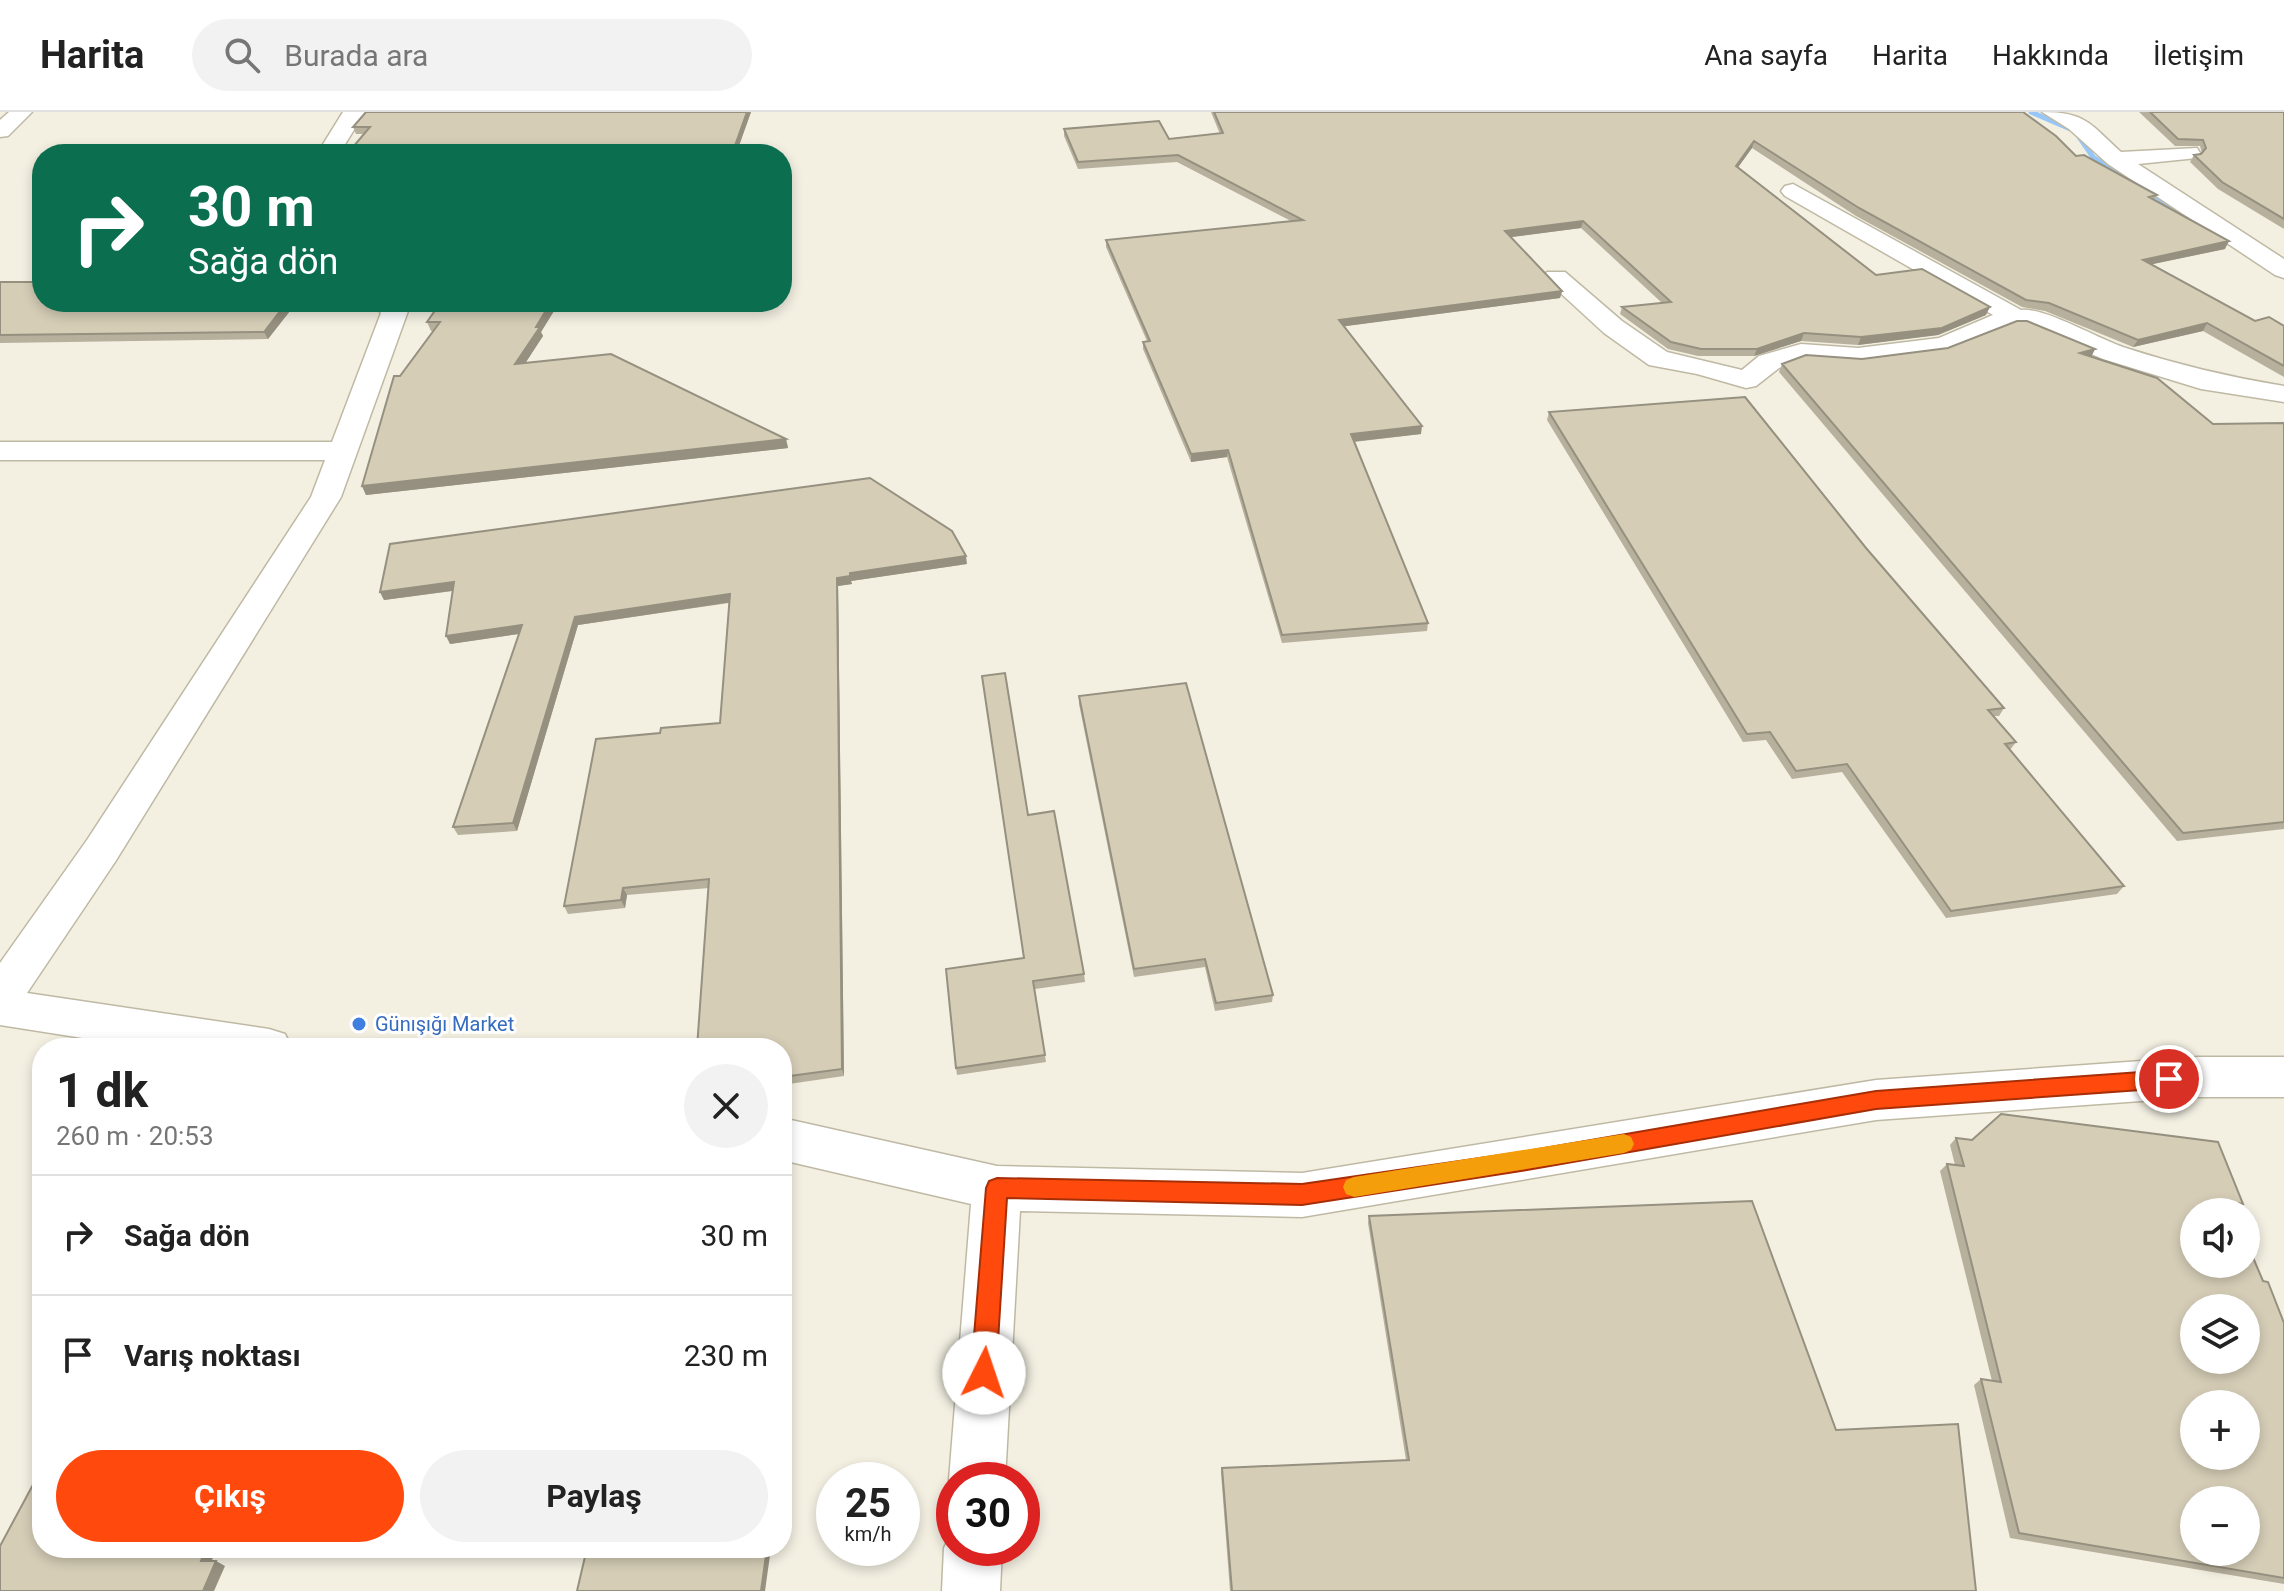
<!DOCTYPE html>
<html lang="tr">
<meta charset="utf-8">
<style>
:root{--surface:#fff;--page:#f2f2f2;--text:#222;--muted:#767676;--line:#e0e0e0;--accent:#ff490d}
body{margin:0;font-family:Roboto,sans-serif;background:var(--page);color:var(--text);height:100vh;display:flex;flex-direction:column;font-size:30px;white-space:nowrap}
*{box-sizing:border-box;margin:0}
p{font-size:26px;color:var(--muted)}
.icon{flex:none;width:44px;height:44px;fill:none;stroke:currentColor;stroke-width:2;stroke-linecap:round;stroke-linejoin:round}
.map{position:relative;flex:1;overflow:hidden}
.side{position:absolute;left:32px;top:926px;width:760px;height:520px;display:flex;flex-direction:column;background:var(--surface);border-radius:32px;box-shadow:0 4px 12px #0003}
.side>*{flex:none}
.banner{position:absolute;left:32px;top:32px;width:760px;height:168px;border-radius:32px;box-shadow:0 4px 12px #0003;background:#0b6e4f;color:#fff;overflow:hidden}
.controls{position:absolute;left:2180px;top:1086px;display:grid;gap:16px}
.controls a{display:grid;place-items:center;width:80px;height:80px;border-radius:50%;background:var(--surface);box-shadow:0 4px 12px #0003;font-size:40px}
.speed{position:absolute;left:816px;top:1350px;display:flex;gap:16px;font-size:40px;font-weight:700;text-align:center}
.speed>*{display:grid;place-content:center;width:104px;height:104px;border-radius:50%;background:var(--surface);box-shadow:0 4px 12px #0003;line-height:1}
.speed small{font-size:20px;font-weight:400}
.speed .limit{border:12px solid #d22;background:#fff;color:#111}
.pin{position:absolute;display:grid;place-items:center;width:68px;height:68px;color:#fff;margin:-34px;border:4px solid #fff;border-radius:50%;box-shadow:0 2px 8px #0007}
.me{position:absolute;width:88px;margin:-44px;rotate:4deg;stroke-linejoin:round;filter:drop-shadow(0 0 6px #0008)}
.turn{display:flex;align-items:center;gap:28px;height:168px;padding:0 24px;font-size:36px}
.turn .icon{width:104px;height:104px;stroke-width:2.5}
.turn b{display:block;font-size:56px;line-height:68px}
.round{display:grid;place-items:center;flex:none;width:84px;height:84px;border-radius:42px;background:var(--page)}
.headline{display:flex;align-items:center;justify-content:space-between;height:136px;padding:0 24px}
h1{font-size:48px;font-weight:700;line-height:60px}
.primary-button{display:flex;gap:16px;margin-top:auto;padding:16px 24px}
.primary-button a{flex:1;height:92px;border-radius:48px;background:var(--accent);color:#fff;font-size:32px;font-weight:700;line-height:92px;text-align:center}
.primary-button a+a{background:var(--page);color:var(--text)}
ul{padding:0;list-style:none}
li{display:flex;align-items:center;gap:24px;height:120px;padding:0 24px;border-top:2px solid var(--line)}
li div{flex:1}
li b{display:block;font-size:30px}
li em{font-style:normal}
header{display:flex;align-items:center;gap:48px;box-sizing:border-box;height:112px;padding:0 40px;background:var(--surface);border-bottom:2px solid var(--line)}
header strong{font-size:38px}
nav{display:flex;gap:44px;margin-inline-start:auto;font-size:28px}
.search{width:560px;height:72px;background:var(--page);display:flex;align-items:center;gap:20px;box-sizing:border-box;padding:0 28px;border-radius:44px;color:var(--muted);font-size:30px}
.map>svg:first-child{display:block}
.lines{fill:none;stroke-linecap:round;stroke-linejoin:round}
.stream{stroke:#96c7f8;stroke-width:5}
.minor-casing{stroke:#bfb9a4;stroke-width:3}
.minor{fill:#fff;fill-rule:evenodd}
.wall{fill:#b7b09d}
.shaded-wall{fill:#95907f}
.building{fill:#d5cdb6;stroke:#95907f;stroke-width:2;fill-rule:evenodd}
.route{fill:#ff490d;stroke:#a62f08;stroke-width:2}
.slow{fill:#f59e0b}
.shop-dot{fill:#3f7fe0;stroke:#fff;stroke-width:3}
.labels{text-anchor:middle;stroke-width:6;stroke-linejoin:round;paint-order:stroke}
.shop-label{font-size:20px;fill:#366cbe;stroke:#fff;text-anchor:start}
</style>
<header>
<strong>Harita</strong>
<div class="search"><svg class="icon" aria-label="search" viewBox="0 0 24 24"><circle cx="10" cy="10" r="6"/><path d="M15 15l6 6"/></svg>Burada ara</div>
<nav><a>Ana sayfa</a><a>Harita</a><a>Hakkında</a><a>İletişim</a></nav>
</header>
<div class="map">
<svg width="2284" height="1479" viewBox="0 0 2284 1479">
<rect width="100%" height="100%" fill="#f3f0e2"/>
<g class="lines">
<path class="stream" d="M2031,0L2075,19L2093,45L2193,108"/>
<defs>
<path id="minor" d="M9,0H32L8,24L0,25V8Z
M343,0H365L339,42H317Z
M2042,0C2086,0 2090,12 2121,40L2197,36L2200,41L2197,46L2138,52L2284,147V166L2275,163L2108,52L2069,17Z
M1793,72L2021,198C2045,195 2100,228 2126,236C2178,253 2229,265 2284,274V290L2201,277L2103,247L2024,213L2012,214L1944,241L1858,252L1803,248L1779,256L1756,274L1746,276L1697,262L1649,253L1604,221L1543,165L1547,160H1565L1622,209L1667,240L1742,258L1759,244L1801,232L1858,236L1939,226L1993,203L1785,84L1781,79L1785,74Z
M372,190H400L408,199L341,385L115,750L27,881L269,917L285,922L292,936H146L0,913V851L87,728L311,385L325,348H0V330H332L381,201Z
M2198,945H2284V985H2198L1876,1008L1302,1105L1020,1099L1005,1368H954V1380L949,1368L971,1092L782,1048V1006L997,1054L1302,1061L1876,968Z
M954,1415V1436H1002L1000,1479H942L944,1436Z"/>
</defs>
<use href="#minor" class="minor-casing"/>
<use href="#minor" class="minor"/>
</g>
<path class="wall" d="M366,0H751L736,42H347L364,22H356L353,15Z
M1211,0H2023L2076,44L2157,83L2154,88L2225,137L2152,152L2255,209L2284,214V265L2203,219L2133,235L2045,199L2022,195L1856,104L1752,36L1738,55L1876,163L1986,203L1938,223L1858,233L1801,229L1754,244H1698L1668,237L1620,202L1622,195L1662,191L1581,116L1511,125L1562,179L1560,186L1345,214L1421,322L1354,330L1428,511L1427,519L1282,531L1227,345L1191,350L1143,237V230L1147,229L1106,135V128L1291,109L1177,50L1078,57L1064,24V17L1169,27L1220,22Z
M2139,0H2284V117L2218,77L2190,50L2194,43L2202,41L2200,34H2175Z
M0,170L297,190L268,227L0,231Z
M441,190H555L557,194L541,220L543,224L525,251L786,327L788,336L366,383L362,374L400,264L433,219H431L427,210Z
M2095,237L2091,245L2213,312L2284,311V717L2177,729L1779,260L1782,252L1862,247Z
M1549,300L1866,436L2004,596L1999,604H1993L2016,630L2010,638L2124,774L2117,782L1946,806L1842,660L1792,667L1766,628L1743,630L1547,308Z
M967,452L851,469L852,472L838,474L844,964L782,973V936L709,776L627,783L625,796L568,802L564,794L660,621L720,611L729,491L578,513L517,719L458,723L453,715L519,522L450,532L453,479L384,488L380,480Z
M1079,584L1273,883L1272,890L1215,899L1205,855L1134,865L1079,592Z
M1028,703L1084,862L1085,870L1035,877L1046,950L957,963L956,956L1023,846Z
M1956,1026L2243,1092L2234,1098L2263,1169L2284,1211V1472L2010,1426L1974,1273L1981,1267L1992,1269L1940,1059L1947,1052L1955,1053L1950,1033Z
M1369,1104L1836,1318L1976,1479H1230L1221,1361L1222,1356L1406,1348L1368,1111Z"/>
<path class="shaded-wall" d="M747,0H751L736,42H732Z
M1754,29L1752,36L1734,61L1736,54Z
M1583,109L1581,116L1504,126L1505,119Z
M2229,129L2225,137L2139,155L2143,148Z
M1562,179L1560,186L1339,215V208Z
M287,190H297L268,227L264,220Z
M551,190H555L557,194L541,220L543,224L519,261L515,252Z
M1990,195L1986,203L1938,223L1858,233L1861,225Z
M2207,211L2203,219L2133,235L2138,228Z
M1804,221L1801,229L1754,244L1757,237Z
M2095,237L2091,245L2080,241Z
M1422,314L1421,322L1350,330L1351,322Z
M786,327L788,336L366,383L362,374Z
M1228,338L1227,345L1191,350V342Z
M966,444L967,452L851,469L852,472L838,474L844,964L842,957L837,466L850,461Z
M454,470L458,478L384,488L380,480Z
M730,482L732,490L578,513L517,719L513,711L575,505Z
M522,513L525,521L450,532L446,524Z
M623,776L627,783L625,796L621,788Z
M206,1436H217L210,1453L201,1449Z
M767,1436H771L765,1479H761Z
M216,1449L225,1454L214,1479H203Z"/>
<path class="building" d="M366,0H747L732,42H347L370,15H353Z
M1214,0H2023L2056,24L2076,44L2084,43L2157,83L2149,85L2229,129L2143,148L2255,209L2269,205L2284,214V254L2207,211L2138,228L2049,191L2026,188L1859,96L1754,29L1736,54L1876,163L1922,157L1990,195L1942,216L1861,225L1804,221L1757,237H1701L1671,230L1622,195L1671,190L1583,109L1505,119L1562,179L1339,208L1422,314L1351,322L1428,511L1282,523L1228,338L1191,342L1143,230L1150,229L1106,128L1303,108L1178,43L1078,50L1064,17L1159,9L1169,27L1223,21Z
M2150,0H2284V107L2222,70L2194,43L2201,42L2206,36L2203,28L2178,27Z
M0,170H42V190H287L264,220L0,223Z
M441,190H551L536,215H540L515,252L611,242L786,327L362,374L394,264H400L440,210H427Z
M2017,209H2027L2095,237L2080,241L2157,266L2213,312L2284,311V710L2183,721L1782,252L1806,243L1862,247L1948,236Z
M1745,285L1866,436L2004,596L1988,598L2016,630L2005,632L2124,774L1951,799L1847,652L1796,659L1770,620L1747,622L1549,300Z
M870,366L952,419L966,444L850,461V464L837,466L842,957L782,965V936H697L709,767L623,776L621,788L564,794L596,627L660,621L661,616L720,611L730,482L575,505L513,711L453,715L522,513L446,524L454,470L380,480L390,432Z
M1005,561L1028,703L1054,699L1084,862L1033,869L1045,943L956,956L946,857L1024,846L982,564Z
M1186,571L1273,883L1216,891L1205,847L1134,857L1079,584Z
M2001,1002L2218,1030L2243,1092L2230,1090L2234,1100H2194V1152H2246V1129L2263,1169L2268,1170L2284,1211V1466L2019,1421L1981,1267L2001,1270L1947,1052L1964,1054L1956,1026L1972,1028ZM2194,1196H2246V1248H2194ZM2194,1292H2246V1344H2194ZM2194,1388H2246V1440H2194Z
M1752,1089L1836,1318L1958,1312L1976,1479H1232L1222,1356L1409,1348L1369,1104Z
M42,1356V1436H206L201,1449H216L203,1479H0V1434Z
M587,1436H767L761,1479H577Z"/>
<path class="route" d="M2169,958L2176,960L2179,967L2176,973L2169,976L1876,997L1527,1058L1302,1093L1007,1086L996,1261L992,1270L984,1273L975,1270L971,1261L986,1076L989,1069L997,1066L1302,1072L1527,1039L1876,979Z"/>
<path class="slow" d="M1624,1022L1631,1025L1634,1032L1631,1038L1624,1041L1354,1085L1346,1082L1343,1075L1346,1068L1354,1065Z"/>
<circle class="shop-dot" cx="359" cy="912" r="8"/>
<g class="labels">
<g class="shop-label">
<text x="375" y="919">Günışığı Market</text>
</g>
</g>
</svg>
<div class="controls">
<a><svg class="icon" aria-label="sound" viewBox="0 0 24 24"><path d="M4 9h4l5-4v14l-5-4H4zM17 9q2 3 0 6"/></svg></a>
<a><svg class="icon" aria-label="layers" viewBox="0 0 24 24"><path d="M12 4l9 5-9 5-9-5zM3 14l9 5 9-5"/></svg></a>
<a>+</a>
<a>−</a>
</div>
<div class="speed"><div>25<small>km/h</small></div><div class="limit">30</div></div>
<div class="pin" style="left:2169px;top:967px;background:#d93025"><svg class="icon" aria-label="arrive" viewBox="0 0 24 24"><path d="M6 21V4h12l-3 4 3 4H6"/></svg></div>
<svg class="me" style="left:984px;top:1261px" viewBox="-20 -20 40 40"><circle r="19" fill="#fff"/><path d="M0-13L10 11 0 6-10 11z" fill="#ff490d"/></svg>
<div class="banner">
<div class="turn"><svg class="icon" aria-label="right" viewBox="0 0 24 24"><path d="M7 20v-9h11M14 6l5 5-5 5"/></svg><div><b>30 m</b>Sağa dön</div></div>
</div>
<section class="side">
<div class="headline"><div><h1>1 dk</h1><p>260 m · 20:53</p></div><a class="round"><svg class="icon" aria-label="close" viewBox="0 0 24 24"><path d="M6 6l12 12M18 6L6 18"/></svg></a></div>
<ul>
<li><svg class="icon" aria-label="right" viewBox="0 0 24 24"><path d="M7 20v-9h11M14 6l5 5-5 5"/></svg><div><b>Sağa dön</b></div><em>30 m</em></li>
<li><svg class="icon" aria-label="arrive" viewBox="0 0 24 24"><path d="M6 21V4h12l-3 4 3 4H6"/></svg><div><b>Varış noktası</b></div><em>230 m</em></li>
</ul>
<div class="primary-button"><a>Çıkış</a><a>Paylaş</a></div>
</section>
</div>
